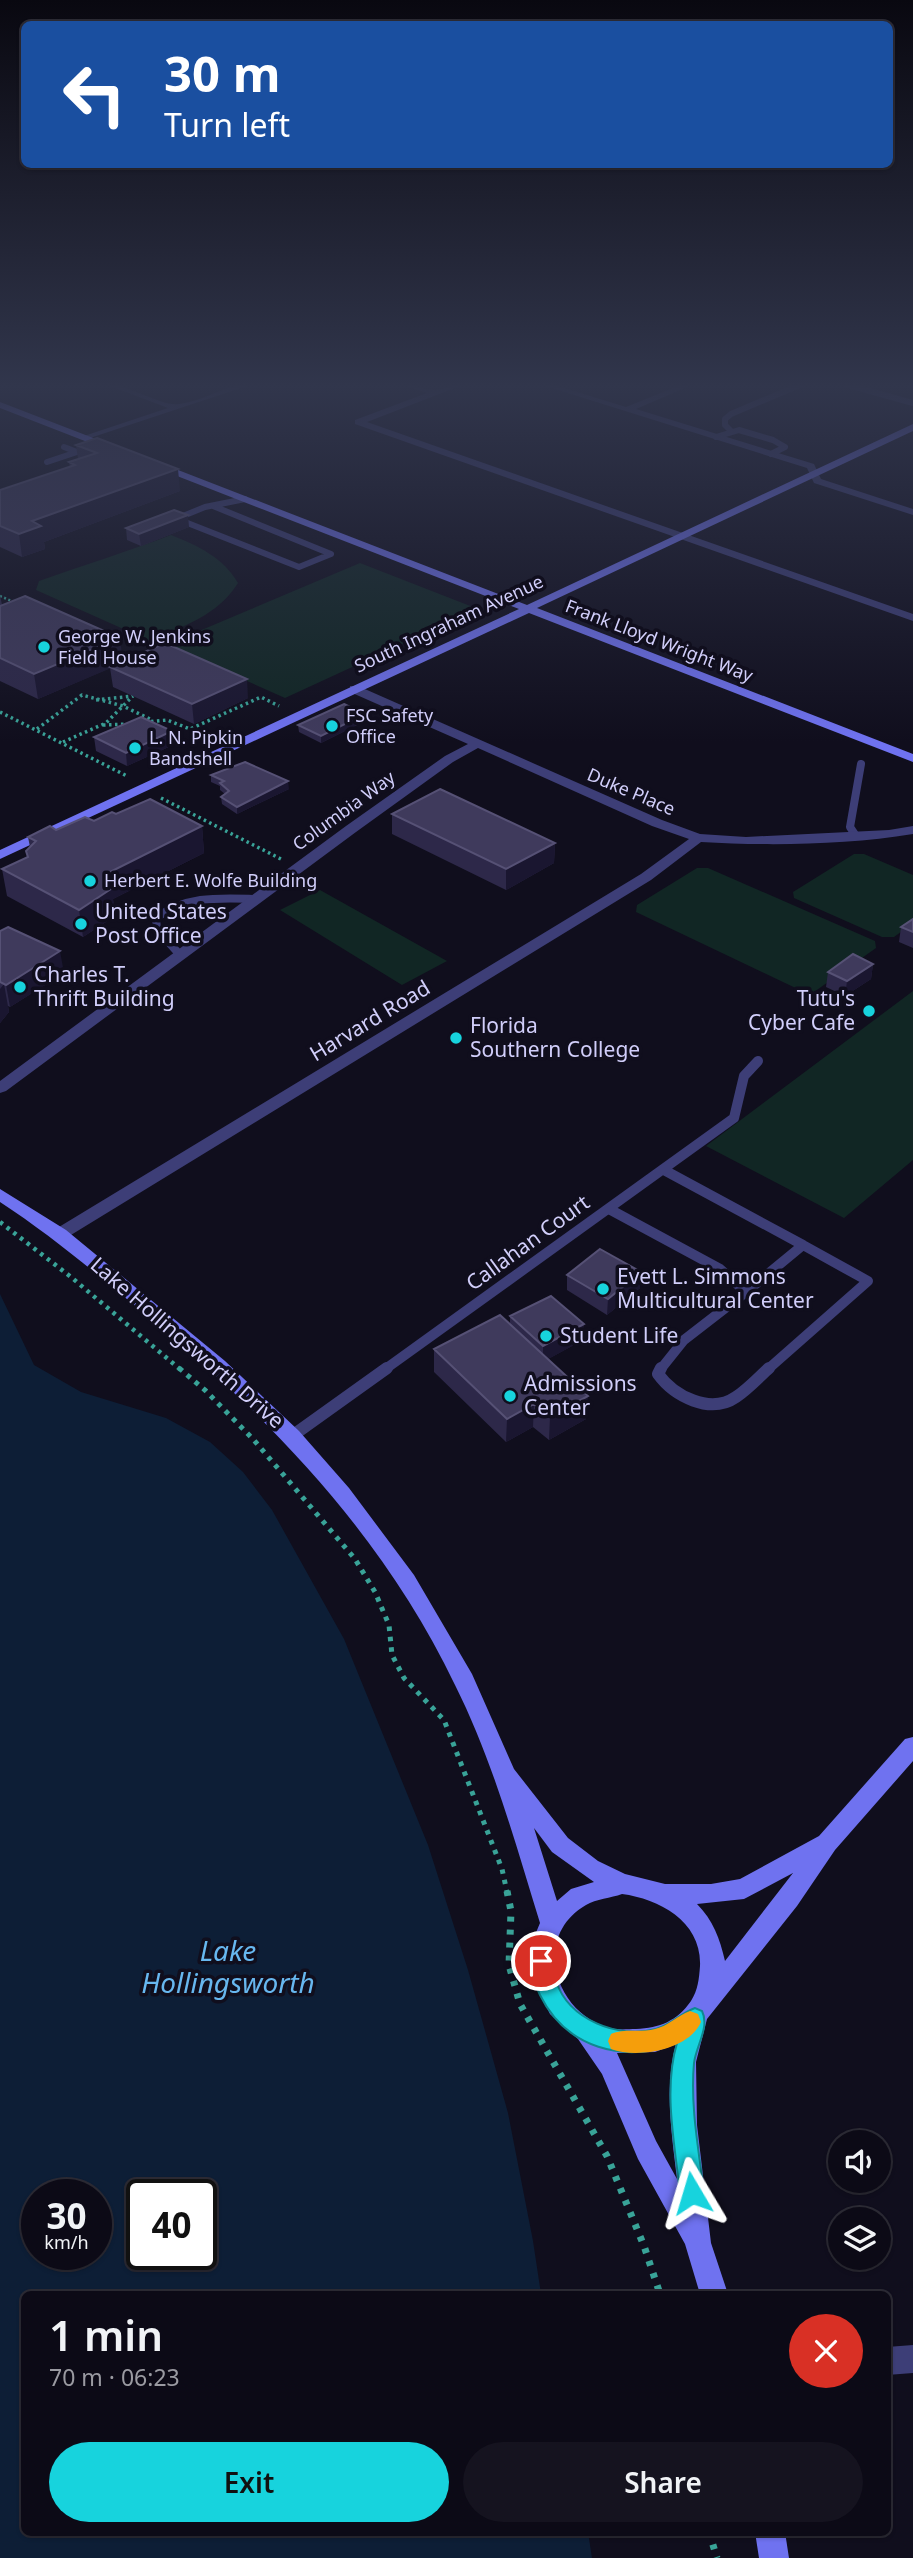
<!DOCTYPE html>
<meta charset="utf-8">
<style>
:root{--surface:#0c0a16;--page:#15131f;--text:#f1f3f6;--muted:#9a9aa1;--line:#2c2b35;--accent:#17d3dd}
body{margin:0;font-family:"Noto Sans",sans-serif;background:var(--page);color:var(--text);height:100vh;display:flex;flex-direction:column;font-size:26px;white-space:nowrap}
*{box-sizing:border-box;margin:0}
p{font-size:23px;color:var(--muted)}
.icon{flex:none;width:38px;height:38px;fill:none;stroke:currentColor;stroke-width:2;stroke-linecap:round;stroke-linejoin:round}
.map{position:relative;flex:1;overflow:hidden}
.details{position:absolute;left:21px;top:2291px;width:870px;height:245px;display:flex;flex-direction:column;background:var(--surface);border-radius:10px;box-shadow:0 2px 5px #0004,0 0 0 2px var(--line)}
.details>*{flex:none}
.guide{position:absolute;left:21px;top:21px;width:872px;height:147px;border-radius:10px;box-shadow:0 2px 5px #0004,0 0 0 2px var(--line);background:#1a4fa0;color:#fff;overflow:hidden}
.fabs{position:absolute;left:828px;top:2130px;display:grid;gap:14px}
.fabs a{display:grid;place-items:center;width:63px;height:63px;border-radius:50%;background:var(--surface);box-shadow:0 2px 5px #0004,0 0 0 2px var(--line);font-size:35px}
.speed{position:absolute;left:21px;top:2179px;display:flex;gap:14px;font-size:35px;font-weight:700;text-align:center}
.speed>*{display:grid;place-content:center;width:91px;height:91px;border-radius:50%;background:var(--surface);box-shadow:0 2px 5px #0004,0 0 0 2px var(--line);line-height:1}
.speed small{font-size:18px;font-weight:400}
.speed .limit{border:4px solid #111;border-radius:10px;background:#fff;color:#111}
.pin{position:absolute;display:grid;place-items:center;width:60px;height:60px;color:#fff;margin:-30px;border:4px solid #fff;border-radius:50%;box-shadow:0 2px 7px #0007}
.me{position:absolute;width:77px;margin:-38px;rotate:353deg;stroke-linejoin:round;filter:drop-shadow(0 0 5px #0008)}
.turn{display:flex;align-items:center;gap:24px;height:147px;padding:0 28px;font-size:32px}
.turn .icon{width:91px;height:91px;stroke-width:2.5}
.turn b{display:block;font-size:49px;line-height:60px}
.round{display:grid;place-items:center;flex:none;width:74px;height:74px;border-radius:37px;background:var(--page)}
.summary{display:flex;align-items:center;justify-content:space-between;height:119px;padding:0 28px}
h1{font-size:42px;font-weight:600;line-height:52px}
.cta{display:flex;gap:14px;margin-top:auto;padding:14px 28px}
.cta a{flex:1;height:80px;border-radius:42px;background:var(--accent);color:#111;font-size:28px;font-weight:600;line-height:80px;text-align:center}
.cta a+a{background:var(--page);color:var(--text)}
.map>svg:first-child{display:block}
.green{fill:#112624}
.water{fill:#0d1e36;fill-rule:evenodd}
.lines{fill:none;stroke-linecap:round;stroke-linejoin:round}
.path-far4{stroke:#39a398;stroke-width:2.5;stroke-dasharray:2 2.5;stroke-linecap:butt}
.path-far3{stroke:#39a398;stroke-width:3.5;stroke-dasharray:2.5 3.5;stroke-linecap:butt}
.path-far2{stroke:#39a398;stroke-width:4.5;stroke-dasharray:3.5 5;stroke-linecap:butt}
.path-far1{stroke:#39a398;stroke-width:5;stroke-dasharray:4.5 6;stroke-linecap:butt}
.path{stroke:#39a398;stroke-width:7;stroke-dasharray:5 8;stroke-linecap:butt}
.lane-far3{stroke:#3d3e77;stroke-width:6}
.lane-far2{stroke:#3d3e77;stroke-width:8}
.lane-far1{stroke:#3d3e77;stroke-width:10}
.lane{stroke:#3d3e77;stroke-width:12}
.street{fill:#3d3e77;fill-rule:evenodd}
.secondary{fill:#6f72f0;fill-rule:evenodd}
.wall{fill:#2d2849}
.shaded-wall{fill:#1a1630}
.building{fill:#3f3a5c;stroke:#565175;stroke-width:2}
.route{fill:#17d3dd;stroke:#0f8990;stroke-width:2}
.slow{fill:#f59e0b}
.poi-dot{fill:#17d3dd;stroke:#100e1d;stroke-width:2.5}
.labels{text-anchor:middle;stroke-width:7;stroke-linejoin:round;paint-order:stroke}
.far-street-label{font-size:18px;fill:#d1cefa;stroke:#100e1d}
.far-poi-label{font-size:18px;fill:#d1cefa;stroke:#100e1d;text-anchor:start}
.poi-label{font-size:21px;fill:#d1cefa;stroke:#100e1d;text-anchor:start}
.street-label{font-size:21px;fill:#d1cefa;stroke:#100e1d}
.near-water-label{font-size:28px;font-style:italic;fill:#67b7ef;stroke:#100e1d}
</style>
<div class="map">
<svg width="913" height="2558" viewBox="0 0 913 2558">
<rect width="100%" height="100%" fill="#100e1d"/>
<path class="green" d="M171,535C197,545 224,558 238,583C217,616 183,627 148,640L36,590L39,581C83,565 127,552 171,535Z
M360,563L478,609L285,698L166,645Z
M854,854H864L913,875V923L894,937H882L794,898L793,892Z
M697,868H708L875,941L876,948L814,992H804L636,912L637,905Z
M320,890L447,961L402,985L280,910Z
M913,991V1160L844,1218L706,1146Z"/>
<path class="water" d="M0,1294L34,1365L81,1392L166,1418L210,1442L243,1472L272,1510L344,1639L428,1845L468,1970L508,2113L533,2241L541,2294H24V2532H588L592,2558H0ZM37,2194H96V2254H37ZM142,2194H201V2254H142Z"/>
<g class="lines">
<path class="path-far4" d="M0,596L14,602"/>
<path class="path-far3" d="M96,700L133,696
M0,712L127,776
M145,722L167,720L190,729L261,697L279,706
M103,725L130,724
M37,729L82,695L123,706L152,720
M63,742L106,723L133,696
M161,798L281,859"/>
<path class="path-far2" d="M0,1222L71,1277L181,1370"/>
<path class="path-far1" d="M179,1368L206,1391L253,1439L355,1559L375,1592L389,1625L392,1655L404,1678L444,1720L502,1869L507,1892"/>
<path class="path" d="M507,1891L511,1911L509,1965L520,2004L607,2156L644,2246L660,2294
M709,2532L717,2558"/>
<path class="lane-far3" d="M845,384L913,403
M731,431L725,425V419L731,414L802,384
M716,437L739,430L773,440L785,447L771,454
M47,462L77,452L64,447
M213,506L331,554L299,567L185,522L183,516L205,507L245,499"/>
<path class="lane-far2" d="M856,836L850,827L861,764
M180,955L157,929L156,918C187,895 220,898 257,899"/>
<path class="lane-far1" d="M664,1170L803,1245L746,1292
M609,1209L720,1269L746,1292L684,1340L660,1370
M384,1370L734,1118L744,1076L758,1061
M767,1370L868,1281L803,1245"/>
<path class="lane" d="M661,1368L658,1374C674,1396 710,1415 736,1397C748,1389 759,1377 769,1368
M292,1436L387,1368"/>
<path class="street" d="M105,384C128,384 162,407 179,404C205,401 227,383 253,384L84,440V436L168,408Z
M401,384C413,384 425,391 436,390C447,389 454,383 465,384L367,422L913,614V621L355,424V420L427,393Z
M539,384H551L626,407L683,384H694L636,409L814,464L821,479L913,509V515L814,483L807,468Z
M350,686H358L662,820L700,834L746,837L889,830L913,826V834C846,845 769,846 701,842L651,880L66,1238H54L51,1234L54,1230L641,874L689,839L652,826L478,748L453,762L356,832L6,1091L0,1093V1081L346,826L445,756L468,744L350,692Z
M913,2345V2373L887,2375V2347Z"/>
<path class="secondary" d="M0,402L114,446L116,448L108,450L0,408Z
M913,424V431L537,608L913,754V762L529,613L0,859V850L519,609L154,467V463H160L527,605Z
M0,1189L66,1230L225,1361L299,1431L349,1488L414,1575L472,1674L514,1769L568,1838L598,1861L625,1874L665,1884H711L740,1879L819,1836L905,1739L913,1737V1761L835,1850L797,1906L707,2019L696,2062L697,2125L711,2243L728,2294H700L685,2244L638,2159L602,2074L578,2039L550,2014L532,1977L530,1947L540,1923C515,1842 493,1761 455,1685C383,1535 272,1420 146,1315C98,1275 52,1236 0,1202ZM534,1828L552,1852L594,1882L571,1889L557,1901ZM793,1873L725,1961C720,1939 713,1920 697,1904L744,1899ZM622,1894C660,1899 702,1922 700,1966C699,1979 698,1990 691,2001C677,2021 660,2028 636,2029C630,2029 622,2030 615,2029C557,2019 529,1938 586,1905C596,1899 611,1898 622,1894ZM676,2044C664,2087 672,2136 677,2179L656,2141L617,2053L655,2052Z
M755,2532H785L789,2558H759Z"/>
</g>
<path class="wall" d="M97,438L180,491L44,542L45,549L22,557L0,547V490L70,467L69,462L78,459L76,445Z
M189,527L141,546L127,540L126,528Z
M0,595L2,605L123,662L248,698L194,724L113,687L110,668L38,699L0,681Z
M365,721L321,743L299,732L298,725Z
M172,731L173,745L127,766L96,751L94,737Z
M211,775L289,789L237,814L222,804L221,797L225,794L220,790V786L211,782Z
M116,814L202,826L204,853L113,899L115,916L83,937L7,896L2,869L27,858L26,851L30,847L28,837Z
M392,814L555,843L554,863L506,890L392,834Z
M913,919V948L899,942L901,927Z
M0,931L64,973L10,1007L8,1006L9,1012L0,1023Z
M873,964L871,979L845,996L826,987L828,972Z
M567,1275L640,1288L607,1315L567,1290Z
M510,1316L583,1340L548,1359L586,1419L549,1440L533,1427L506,1442L434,1372V1349L510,1324Z"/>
<path class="shaded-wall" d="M178,469L180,491L44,542L45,549L22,557L19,534L32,521Z
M188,515L189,527L141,546L139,534Z
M120,638L123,663L38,699L34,674Z
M247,679L248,698L194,724L192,704Z
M365,714V721L321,743V736Z
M172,731L173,745L127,766L126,753Z
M288,781L289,789L237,814V807Z
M202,826L204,853L113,899L115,916L83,937L79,910L104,875Z
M555,843L554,863L506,890V869Z
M60,951L64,973L10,1007L6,985Z
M873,964L871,979L845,996L847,981Z
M4,984L9,1012L0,1023V989Z
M641,1272L640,1288L607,1315L608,1299Z
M584,1324L583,1340L543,1362V1346Z
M588,1396L586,1419L549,1440L550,1417Z
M534,1404L533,1427L506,1442L507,1419Z"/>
<path class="building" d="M97,438L178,469L32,521L41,526L19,534L0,526V490L75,465L69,462L97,453L76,445Z
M174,510L188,515L139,534L126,528Z
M25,596L120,638L34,674L0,658V606Z
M165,643L247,679L192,704L110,667Z
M344,704L365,714L321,736L298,725Z
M141,717L172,731L126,753L94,737Z
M245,762L288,781L237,807L221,797L229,791L220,783L224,781L211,775Z
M440,789L555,843L506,869L392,814Z
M150,799L202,826L104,875L111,889L79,910L2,869L28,857L26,851L36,841L28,837L50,826L56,830L85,817L94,821L112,812L116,814Z
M913,919V932L901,927Z
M8,927L60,951L6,985L0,982V931Z
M853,954L873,964L847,981L828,972Z
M600,1249L641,1272L608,1299L567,1275Z
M551,1296L584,1324L543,1346L510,1316Z
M500,1315L588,1396L550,1417L534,1404L507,1419L434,1349Z"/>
<linearGradient id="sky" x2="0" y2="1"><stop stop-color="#090810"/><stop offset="0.52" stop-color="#31364c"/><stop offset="1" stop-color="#31364c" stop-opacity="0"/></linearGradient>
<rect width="913" height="742" fill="url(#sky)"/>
<path class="route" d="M541,1951L549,1954C553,1963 553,1972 556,1981C569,2020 618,2039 656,2029C671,2025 681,2013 695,2008L702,2011C710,2027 696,2046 694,2063C690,2106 699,2151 704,2193L700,2202L692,2205L683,2202L680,2193C675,2145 663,2090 677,2043C624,2064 566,2048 540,1995C534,1982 527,1967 533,1954Z"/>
<path class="slow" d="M690,2011L698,2014L701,2022C689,2050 637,2059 611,2049L608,2041L611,2034C624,2028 640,2033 655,2029C668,2026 677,2016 690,2011Z"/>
<g class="poi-dot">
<circle cx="44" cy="647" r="7"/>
<circle cx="332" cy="726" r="7"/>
<circle cx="135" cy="748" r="7"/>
<circle cx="90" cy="881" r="7"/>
<circle cx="81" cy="924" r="7"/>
<circle cx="20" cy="987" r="7"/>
<circle cx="869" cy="1011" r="7"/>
<circle cx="456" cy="1038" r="7"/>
<circle cx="603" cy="1289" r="7"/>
<circle cx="546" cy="1336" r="7"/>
<circle cx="510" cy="1396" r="7"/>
</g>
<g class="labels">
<g class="far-street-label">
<text transform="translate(449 624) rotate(-25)" y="6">South Ingraham Avenue</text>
<text transform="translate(659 641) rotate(21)" y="6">Frank Lloyd Wright Way</text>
<text transform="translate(631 792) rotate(23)" y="6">Duke Place</text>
<text transform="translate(344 811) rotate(-36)" y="6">Columbia Way</text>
</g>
<g class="far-poi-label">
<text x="58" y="643">George W. Jenkins<tspan x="58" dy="21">Field House</tspan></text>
<text x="346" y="722">FSC Safety<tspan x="346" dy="21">Office</tspan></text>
<text x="149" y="744">L. N. Pipkin<tspan x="149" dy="21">Bandshell</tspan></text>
<text x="104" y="887">Herbert E. Wolfe Building</text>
</g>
<g class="poi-label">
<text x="95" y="919">United States<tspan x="95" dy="24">Post Office</tspan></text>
<text x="34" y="982">Charles T.<tspan x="34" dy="24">Thrift Building</tspan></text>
<text x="855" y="1006" text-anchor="end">Tutu's<tspan x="855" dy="24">Cyber Cafe</tspan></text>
<text x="470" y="1033">Florida<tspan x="470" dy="24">Southern College</tspan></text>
<text x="617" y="1284">Evett L. Simmons<tspan x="617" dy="24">Multicultural Center</tspan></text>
<text x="560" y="1343">Student Life</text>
<text x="524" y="1391">Admissions<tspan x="524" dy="24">Center</tspan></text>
</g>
<g class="street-label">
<text transform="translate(370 1021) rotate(-31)" y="7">Harvard Road</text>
<text transform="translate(528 1243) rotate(-36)" y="7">Callahan Court</text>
<text transform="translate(187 1343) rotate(41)" y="7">Lake Hollingsworth Drive</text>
</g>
<g class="near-water-label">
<text x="228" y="1961">Lake<tspan x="228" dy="32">Hollingsworth</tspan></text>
</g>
</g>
</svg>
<div class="fabs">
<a><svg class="icon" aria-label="sound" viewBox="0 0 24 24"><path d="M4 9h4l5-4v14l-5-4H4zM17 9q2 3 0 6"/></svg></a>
<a><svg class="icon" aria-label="layers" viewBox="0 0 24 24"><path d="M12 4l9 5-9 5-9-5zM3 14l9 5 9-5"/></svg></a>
</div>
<div class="speed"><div>30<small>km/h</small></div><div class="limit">40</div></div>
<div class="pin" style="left:541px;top:1961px;background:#d93025"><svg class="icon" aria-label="arrive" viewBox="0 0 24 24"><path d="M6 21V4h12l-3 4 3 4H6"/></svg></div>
<svg class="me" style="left:692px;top:2193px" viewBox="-20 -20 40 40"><path d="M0-17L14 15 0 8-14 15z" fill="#17d3dd" stroke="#fff" stroke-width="4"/></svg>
<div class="guide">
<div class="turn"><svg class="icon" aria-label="left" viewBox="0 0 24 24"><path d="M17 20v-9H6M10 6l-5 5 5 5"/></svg><div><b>30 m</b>Turn left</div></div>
</div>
<section class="details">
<div class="summary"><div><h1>1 min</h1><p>70 m · 06:23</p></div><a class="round" style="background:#d93025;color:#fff"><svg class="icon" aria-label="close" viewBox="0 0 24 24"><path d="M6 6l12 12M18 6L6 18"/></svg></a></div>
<div class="cta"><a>Exit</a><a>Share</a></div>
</section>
</div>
